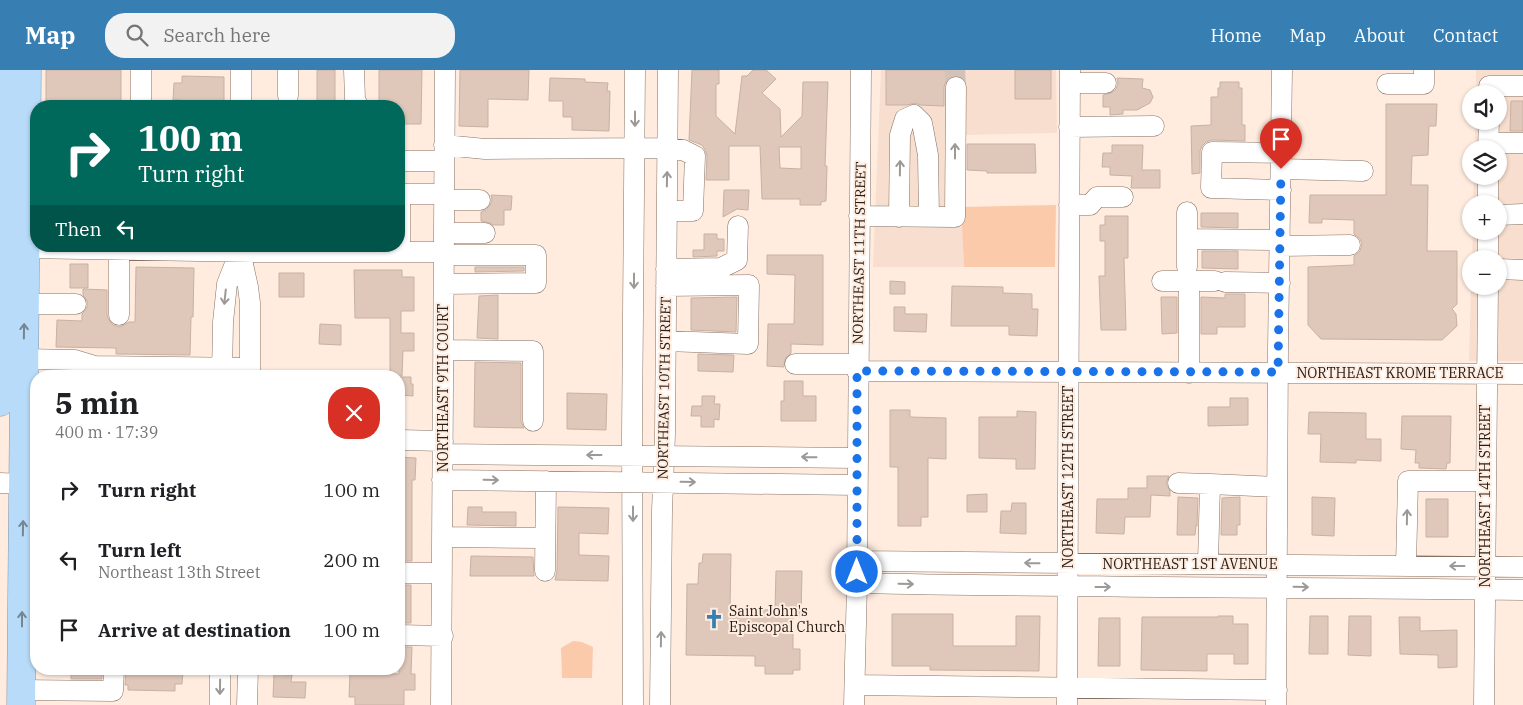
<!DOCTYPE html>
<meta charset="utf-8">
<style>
:root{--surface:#fff;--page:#f2f2f2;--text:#202124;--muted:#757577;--accent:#377fb3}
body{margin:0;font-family:"IBM Plex Serif",serif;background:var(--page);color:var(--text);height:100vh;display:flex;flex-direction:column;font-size:19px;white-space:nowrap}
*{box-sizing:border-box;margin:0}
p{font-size:16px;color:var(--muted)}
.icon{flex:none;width:28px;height:28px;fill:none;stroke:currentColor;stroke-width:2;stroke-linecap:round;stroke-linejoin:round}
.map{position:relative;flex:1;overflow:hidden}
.panel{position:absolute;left:30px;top:300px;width:375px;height:305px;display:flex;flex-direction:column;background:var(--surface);border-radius:20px;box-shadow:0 1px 4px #0004}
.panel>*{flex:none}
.guide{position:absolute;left:30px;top:30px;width:375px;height:152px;border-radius:20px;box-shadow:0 1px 4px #0004;background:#00695c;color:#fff;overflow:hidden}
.controls{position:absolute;left:1462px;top:15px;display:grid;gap:10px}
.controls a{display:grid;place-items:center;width:45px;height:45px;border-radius:50%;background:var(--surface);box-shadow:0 1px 4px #0004;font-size:25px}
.pin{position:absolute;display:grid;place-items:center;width:42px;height:42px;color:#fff;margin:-51px -21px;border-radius:50% 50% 50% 0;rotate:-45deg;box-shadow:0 0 5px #0007}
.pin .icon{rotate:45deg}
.me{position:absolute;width:55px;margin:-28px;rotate:0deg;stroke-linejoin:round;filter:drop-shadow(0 0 4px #0008)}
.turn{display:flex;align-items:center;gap:18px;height:105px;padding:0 25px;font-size:22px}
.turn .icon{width:65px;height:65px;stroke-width:2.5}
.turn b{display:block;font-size:35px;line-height:42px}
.then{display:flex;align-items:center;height:48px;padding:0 25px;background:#0003;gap:10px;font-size:19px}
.round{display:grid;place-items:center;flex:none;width:52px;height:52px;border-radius:20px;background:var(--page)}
.summary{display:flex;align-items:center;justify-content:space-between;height:85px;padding:0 25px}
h1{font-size:30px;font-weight:800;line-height:38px}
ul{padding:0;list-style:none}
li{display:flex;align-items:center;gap:15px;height:70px;padding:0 25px}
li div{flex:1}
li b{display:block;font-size:19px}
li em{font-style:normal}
header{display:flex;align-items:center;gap:30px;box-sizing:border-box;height:70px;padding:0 25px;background:var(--accent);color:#fff}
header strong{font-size:24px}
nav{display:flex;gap:28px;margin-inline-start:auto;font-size:18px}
.search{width:350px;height:45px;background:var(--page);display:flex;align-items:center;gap:12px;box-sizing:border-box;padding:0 18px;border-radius:20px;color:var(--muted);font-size:19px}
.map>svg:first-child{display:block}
.built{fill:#f7dece}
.green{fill:#fbcaab}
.building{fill:#dfc8b9;stroke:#c8b1a3;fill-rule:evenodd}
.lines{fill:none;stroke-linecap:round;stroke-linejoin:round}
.minor-tunnel{stroke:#d3c2b7;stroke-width:20;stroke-dasharray:20 10;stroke-linecap:butt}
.minor-casing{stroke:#877164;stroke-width:21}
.highway-casing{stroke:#8498a9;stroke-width:29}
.minor{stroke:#fff;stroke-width:20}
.highway{stroke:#b7dbf8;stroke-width:28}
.oneway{stroke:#9c9996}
.oneway2{stroke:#758592}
.route{stroke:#1a73e8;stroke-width:9;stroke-dasharray:0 16.2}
.labels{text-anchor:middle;stroke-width:4;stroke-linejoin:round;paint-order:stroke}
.street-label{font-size:14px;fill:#241c16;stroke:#ffecdf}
.poi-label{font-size:14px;fill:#241c16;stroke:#ffecdf;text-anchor:start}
</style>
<header>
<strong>Map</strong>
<div class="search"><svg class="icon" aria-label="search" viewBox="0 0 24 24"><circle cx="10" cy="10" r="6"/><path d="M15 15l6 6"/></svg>Search here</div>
<nav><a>Home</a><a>Map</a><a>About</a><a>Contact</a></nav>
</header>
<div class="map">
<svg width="1523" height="635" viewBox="0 0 1523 635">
<rect width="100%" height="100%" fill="#ffecdf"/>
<path class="built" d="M881,0H1056L1057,63L962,65L961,137L964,197H873Z
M1476,0H1523V291H1469L1471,216H1499V189H1472L1473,161H1499V134H1473L1474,106H1499V79H1475V51H1499V24H1476Z"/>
<path class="green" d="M1056,135L1055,197H964L961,137Z
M573,571L582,572L593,577L592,608H562L561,578Z"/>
<path class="building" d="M46,0H121V36H46Z
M317,0H335V36H317Z
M379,0H422L421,54H399V36H379Z
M460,0H529L528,30L488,29V57L459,56Z
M692,0H719V14H716V46L735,64L742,6H747L753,0H766L776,9L762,23L780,39L781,67L802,46L803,12H828L825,96H827L826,131L821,132V135H800V129H762L760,76H729V110H706L707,86L705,80L702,75L689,70ZM779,77H801V99L780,98Z
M886,0H962V7L956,5L950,7L946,11L944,17V36L920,35L916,33L907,35H886Z
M1015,0H1051V29H1015Z
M182,6L224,7V36H181V30H173L174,13H182Z
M550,8L585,9V12L608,13L607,21H610L609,61L572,60V47H563V31H549Z
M1117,8L1143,9L1142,18L1150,20L1153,27L1150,33L1137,40H1123V44L1110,45V37H1103V25L1111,23L1116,19L1118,13Z
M1220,12H1239V18H1242V55H1245V71L1212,70L1206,72L1202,76L1200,81V103L1192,104L1191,56L1211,55V27H1218V18H1220Z
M1511,31H1523V61H1510Z
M1386,34H1437L1436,56H1429L1428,85L1412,86L1411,115H1428L1427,181H1457V234L1452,239L1456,244L1457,256L1442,270L1321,269L1308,255V197L1354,195V186L1360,181L1362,174L1360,169L1354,164V150L1322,149V153H1309L1310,125H1386Z
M967,74H1035L1036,103H987V101L967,100Z
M1112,75H1143L1142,100H1160V118H1131L1132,106L1110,105V97H1102L1103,83H1112Z
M724,120H749L748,140L737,139L723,147Z
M491,125L512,126L511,140H504V155H493L490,153L481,151V142L486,140L490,135L492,130Z
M1201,143H1238V158L1201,157Z
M1105,146H1128V188H1124L1126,260H1101L1099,206H1105V171H1100V155H1105Z
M704,164H717V169H724V181H717V186L693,187V180H704Z
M1202,181H1238V199L1202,198Z
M767,185H823V275L791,274V283L785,289L784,297L767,296L768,254H794L795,205L767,204Z
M70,194H88V218H70Z
M136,197L194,198L193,247H191L190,285L116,284V278L56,277L57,250L82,251V244L86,239L88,234L86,229L83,225V219L107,220V245L109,250L113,255L119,257L124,255L129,252H135Z
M475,197H524V201L475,202Z
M354,200H402V207H414V241H401V263H414V281H403L402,306H390V248H355Z
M279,203H304V227H279Z
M890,211L905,212V224H890Z
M952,216L1003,217V223L1032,224V239H1038L1037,266L1009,265V256H951Z
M1225,224H1245V257H1217V264H1201V227L1225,228Z
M498,225V269L477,268L479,226Z
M737,227L736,262L691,260V228Z
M1161,227H1177V263L1162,264Z
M894,237H905V244H927L926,262L894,261Z
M320,254L341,255V275L319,274Z
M698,284L734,285L733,302L698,301Z
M475,292L521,293V351L524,358L474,357Z
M399,307H411V314H413V326L399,325Z
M784,311H803V326H816V351H781V331H784Z
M567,323L607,324L606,360L567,359Z
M702,326H715L714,334H720L719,350L714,349V357H701V346H691L692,336H702Z
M1230,328H1248V355L1208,356V337H1230Z
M890,340H910V347L946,348V389L928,388V447H921V456H898V397H890Z
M1017,341L1036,342L1035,399H1016V389L979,388V347H1017Z
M1309,342L1366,343V369H1381V391L1356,390V393L1320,392L1321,364H1308Z
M1402,346H1451L1450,393H1447L1446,399L1419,398V393H1415L1416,380L1401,379Z
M399,387L416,388L415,410H412V491H399Z
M1147,406H1169L1166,413L1170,421V426L1151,425L1150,447H1125L1124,464L1096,463L1097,429H1128V418H1147Z
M987,424V442H967V425Z
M1178,427L1198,428L1197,456L1196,455L1195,465H1177Z
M1240,427V455H1237V465H1221L1222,428Z
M1312,427L1335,428L1334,466L1312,465Z
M1426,429H1448V467H1426Z
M1012,433H1026V464L1000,463L1001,441H1011Z
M468,437H482V442H516V456L467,455Z
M558,437L609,438L608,464L579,463V485L609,486L608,511L555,510L557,501Z
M703,484H731L730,539L775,540L776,501H802L801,546H793V579H800V600H793V604H765V596H755V586L686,585L687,514H698L699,493H702Z
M471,486L533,487L534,506H470Z
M399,515H411V553H399Z
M892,544H953V576H1016V546H1040L1039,601L930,600V596H892Z
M1218,546H1233V554H1248V594H1234V584H1207V601L1141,600L1142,547H1218Z
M1310,546H1328V584H1309Z
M1349,546H1371V586L1348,585Z
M1399,547H1420V561L1457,560V597L1438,598V585L1400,584Z
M1099,548H1120V596H1098Z
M399,577H412L411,604H415V620H404V635H355V627H349L350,603L399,604Z
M71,599H102V609H71Z
M126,599H183L182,614H175V621L128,620V615H125Z
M274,604L292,605L291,612H306L305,628L273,627Z"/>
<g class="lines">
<path class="minor-tunnel" d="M955,0L956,17"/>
<defs>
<path id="minor" d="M241,0V36
M354,0L355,29L358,36
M1070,13H1106
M1387,14H1424V0
M1489,16H1523
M288,26V0
M141,36V0
M1069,57L1154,56
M1488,73H1523
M444,75L485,79L667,78L683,80L695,86L693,141H667
M1488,79L1489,51
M399,91H444
M1281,99L1363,101
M1281,120L1211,118L1212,82L1281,83
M444,130H480
M1488,134V106
M1069,135H1090L1097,127H1123
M1499,145L1523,144
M859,146L955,147L956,17
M899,147L900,65L905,49L914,45L922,53L928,85L929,147
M1488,161V189
M444,163H485
M1187,169L1280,170
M240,176V181L248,217L250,233V306
M1280,176L1350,175
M25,178L255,182H444
M400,182V124H444
M1187,197V142
M666,199L721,198L737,190L738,156
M1499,199L1523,200
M1162,211H1215
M1189,211V303
M1225,212L1280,213
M444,214L536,213V185H444
M25,234H76
M119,245V179
M666,271L748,274L749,215L666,216
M443,280L533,281V351
M24,289L75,290L95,296L250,298
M795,294H857
M857,301L1523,304
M222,306L223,252L227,214L240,181
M399,370L443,371
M443,384L857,388
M442,410L857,415
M0,413L23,414
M1178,413L1210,414
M442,467L540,468
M857,491L1523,497
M1208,494L1210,414L1277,417
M1406,496L1408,411H1486
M545,501L546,411
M399,503H442
M857,513C1079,518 1301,517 1523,520
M399,565L443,566
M855,615L1277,620
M21,620L113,621L114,599
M220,635V599
M247,635L248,599
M441,635L445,0
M633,635L632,365L635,0
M660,635L662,441L665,364L668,0
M854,635L857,513L861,0
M1067,635L1070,0
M1276,635L1278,279L1282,0
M1484,635L1488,216"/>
<path id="highway" d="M0,332L3,0
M21,635L27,0"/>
</defs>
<use href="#minor" class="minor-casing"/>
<use href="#highway" class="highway-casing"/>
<use href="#minor" class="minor"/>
<use href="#highway" class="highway"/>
</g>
<defs><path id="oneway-shaft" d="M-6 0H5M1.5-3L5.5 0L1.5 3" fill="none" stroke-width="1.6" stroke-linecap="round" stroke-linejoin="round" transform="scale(1.25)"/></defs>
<g class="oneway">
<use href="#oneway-shaft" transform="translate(635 49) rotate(90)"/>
<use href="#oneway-shaft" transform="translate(955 81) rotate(-90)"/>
<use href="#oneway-shaft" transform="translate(900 98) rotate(-89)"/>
<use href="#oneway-shaft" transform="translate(667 109) rotate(-89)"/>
<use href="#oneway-shaft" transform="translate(634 211) rotate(90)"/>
<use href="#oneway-shaft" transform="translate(225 227) rotate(96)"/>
<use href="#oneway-shaft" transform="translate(594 385) rotate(-180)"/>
<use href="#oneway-shaft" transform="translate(809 387) rotate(-179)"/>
<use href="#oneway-shaft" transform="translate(491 410) rotate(1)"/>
<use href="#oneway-shaft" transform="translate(688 412) rotate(1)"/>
<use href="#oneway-shaft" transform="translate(633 444) rotate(90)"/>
<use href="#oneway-shaft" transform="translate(1407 447) rotate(-89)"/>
<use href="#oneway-shaft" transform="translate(1032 493) rotate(-179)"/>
<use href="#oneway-shaft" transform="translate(1457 496) rotate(-180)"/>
<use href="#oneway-shaft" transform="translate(906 514) rotate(1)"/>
<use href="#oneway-shaft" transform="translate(1103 517)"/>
<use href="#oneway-shaft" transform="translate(1301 517) rotate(1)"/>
<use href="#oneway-shaft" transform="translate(661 569) rotate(-89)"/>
<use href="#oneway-shaft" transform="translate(220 617) rotate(91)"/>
</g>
<g class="oneway2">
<use href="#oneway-shaft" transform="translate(24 261) rotate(-89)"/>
<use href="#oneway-shaft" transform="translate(23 458) rotate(-89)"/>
<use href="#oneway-shaft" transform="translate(22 549) rotate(-90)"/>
</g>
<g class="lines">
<path class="route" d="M857,502V301L1278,302L1281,99"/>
</g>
<defs>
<symbol id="church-bare" viewBox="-9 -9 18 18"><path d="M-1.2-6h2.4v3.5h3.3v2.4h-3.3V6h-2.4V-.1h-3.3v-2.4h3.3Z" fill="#377fb3" stroke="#ffecdf" stroke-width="2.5" paint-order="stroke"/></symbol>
</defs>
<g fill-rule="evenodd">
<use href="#church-bare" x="700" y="535" width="28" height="28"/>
</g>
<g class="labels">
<g class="street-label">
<text transform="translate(859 183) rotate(-89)" y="5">NORTHEAST 11TH STREET</text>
<text x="1400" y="308">NORTHEAST KROME TERRACE</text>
<text transform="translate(443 318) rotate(-90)" y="5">NORTHEAST 9TH COURT</text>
<text transform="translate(664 318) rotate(-89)" y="5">NORTHEAST 10TH STREET</text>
<text transform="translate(1068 407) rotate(-90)" y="5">NORTHEAST 12TH STREET</text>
<text transform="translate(1485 426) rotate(-90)" y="5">NORTHEAST 14TH STREET</text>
<text x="1190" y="499">NORTHEAST 1ST AVENUE</text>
</g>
<g class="poi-label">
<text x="729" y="546">Saint John's<tspan x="729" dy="16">Episcopal Church</tspan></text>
</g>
</g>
</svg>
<div class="controls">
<a><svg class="icon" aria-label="sound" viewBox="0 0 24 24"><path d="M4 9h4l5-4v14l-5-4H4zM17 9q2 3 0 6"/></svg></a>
<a><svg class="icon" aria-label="layers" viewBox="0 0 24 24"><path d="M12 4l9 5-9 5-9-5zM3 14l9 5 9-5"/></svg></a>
<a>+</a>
<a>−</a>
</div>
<div class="pin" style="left:1281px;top:99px;background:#d93025"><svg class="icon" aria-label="arrive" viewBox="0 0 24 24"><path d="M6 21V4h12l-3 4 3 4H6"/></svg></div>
<svg class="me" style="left:857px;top:502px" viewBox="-20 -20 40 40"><circle r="17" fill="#1a73e8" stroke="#fff" stroke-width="3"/><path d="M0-11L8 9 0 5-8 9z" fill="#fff"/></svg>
<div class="guide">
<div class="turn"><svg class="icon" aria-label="right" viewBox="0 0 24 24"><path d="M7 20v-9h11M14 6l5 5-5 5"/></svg><div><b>100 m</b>Turn right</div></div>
<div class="then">Then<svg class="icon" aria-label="left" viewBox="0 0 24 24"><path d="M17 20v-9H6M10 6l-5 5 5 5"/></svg></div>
</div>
<section class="panel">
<div class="summary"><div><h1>5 min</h1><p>400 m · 17:39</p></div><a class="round" style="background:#d93025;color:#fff"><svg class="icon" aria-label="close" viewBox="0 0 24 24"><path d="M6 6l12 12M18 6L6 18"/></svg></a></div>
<ul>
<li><svg class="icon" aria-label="right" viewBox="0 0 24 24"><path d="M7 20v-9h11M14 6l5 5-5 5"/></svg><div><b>Turn right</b></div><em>100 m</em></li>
<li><svg class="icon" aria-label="left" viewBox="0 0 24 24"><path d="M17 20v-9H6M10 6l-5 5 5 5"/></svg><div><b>Turn left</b><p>Northeast 13th Street</p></div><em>200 m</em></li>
<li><svg class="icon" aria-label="arrive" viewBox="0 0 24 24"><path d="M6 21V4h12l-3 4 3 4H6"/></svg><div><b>Arrive at destination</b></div><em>100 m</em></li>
</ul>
</section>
</div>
